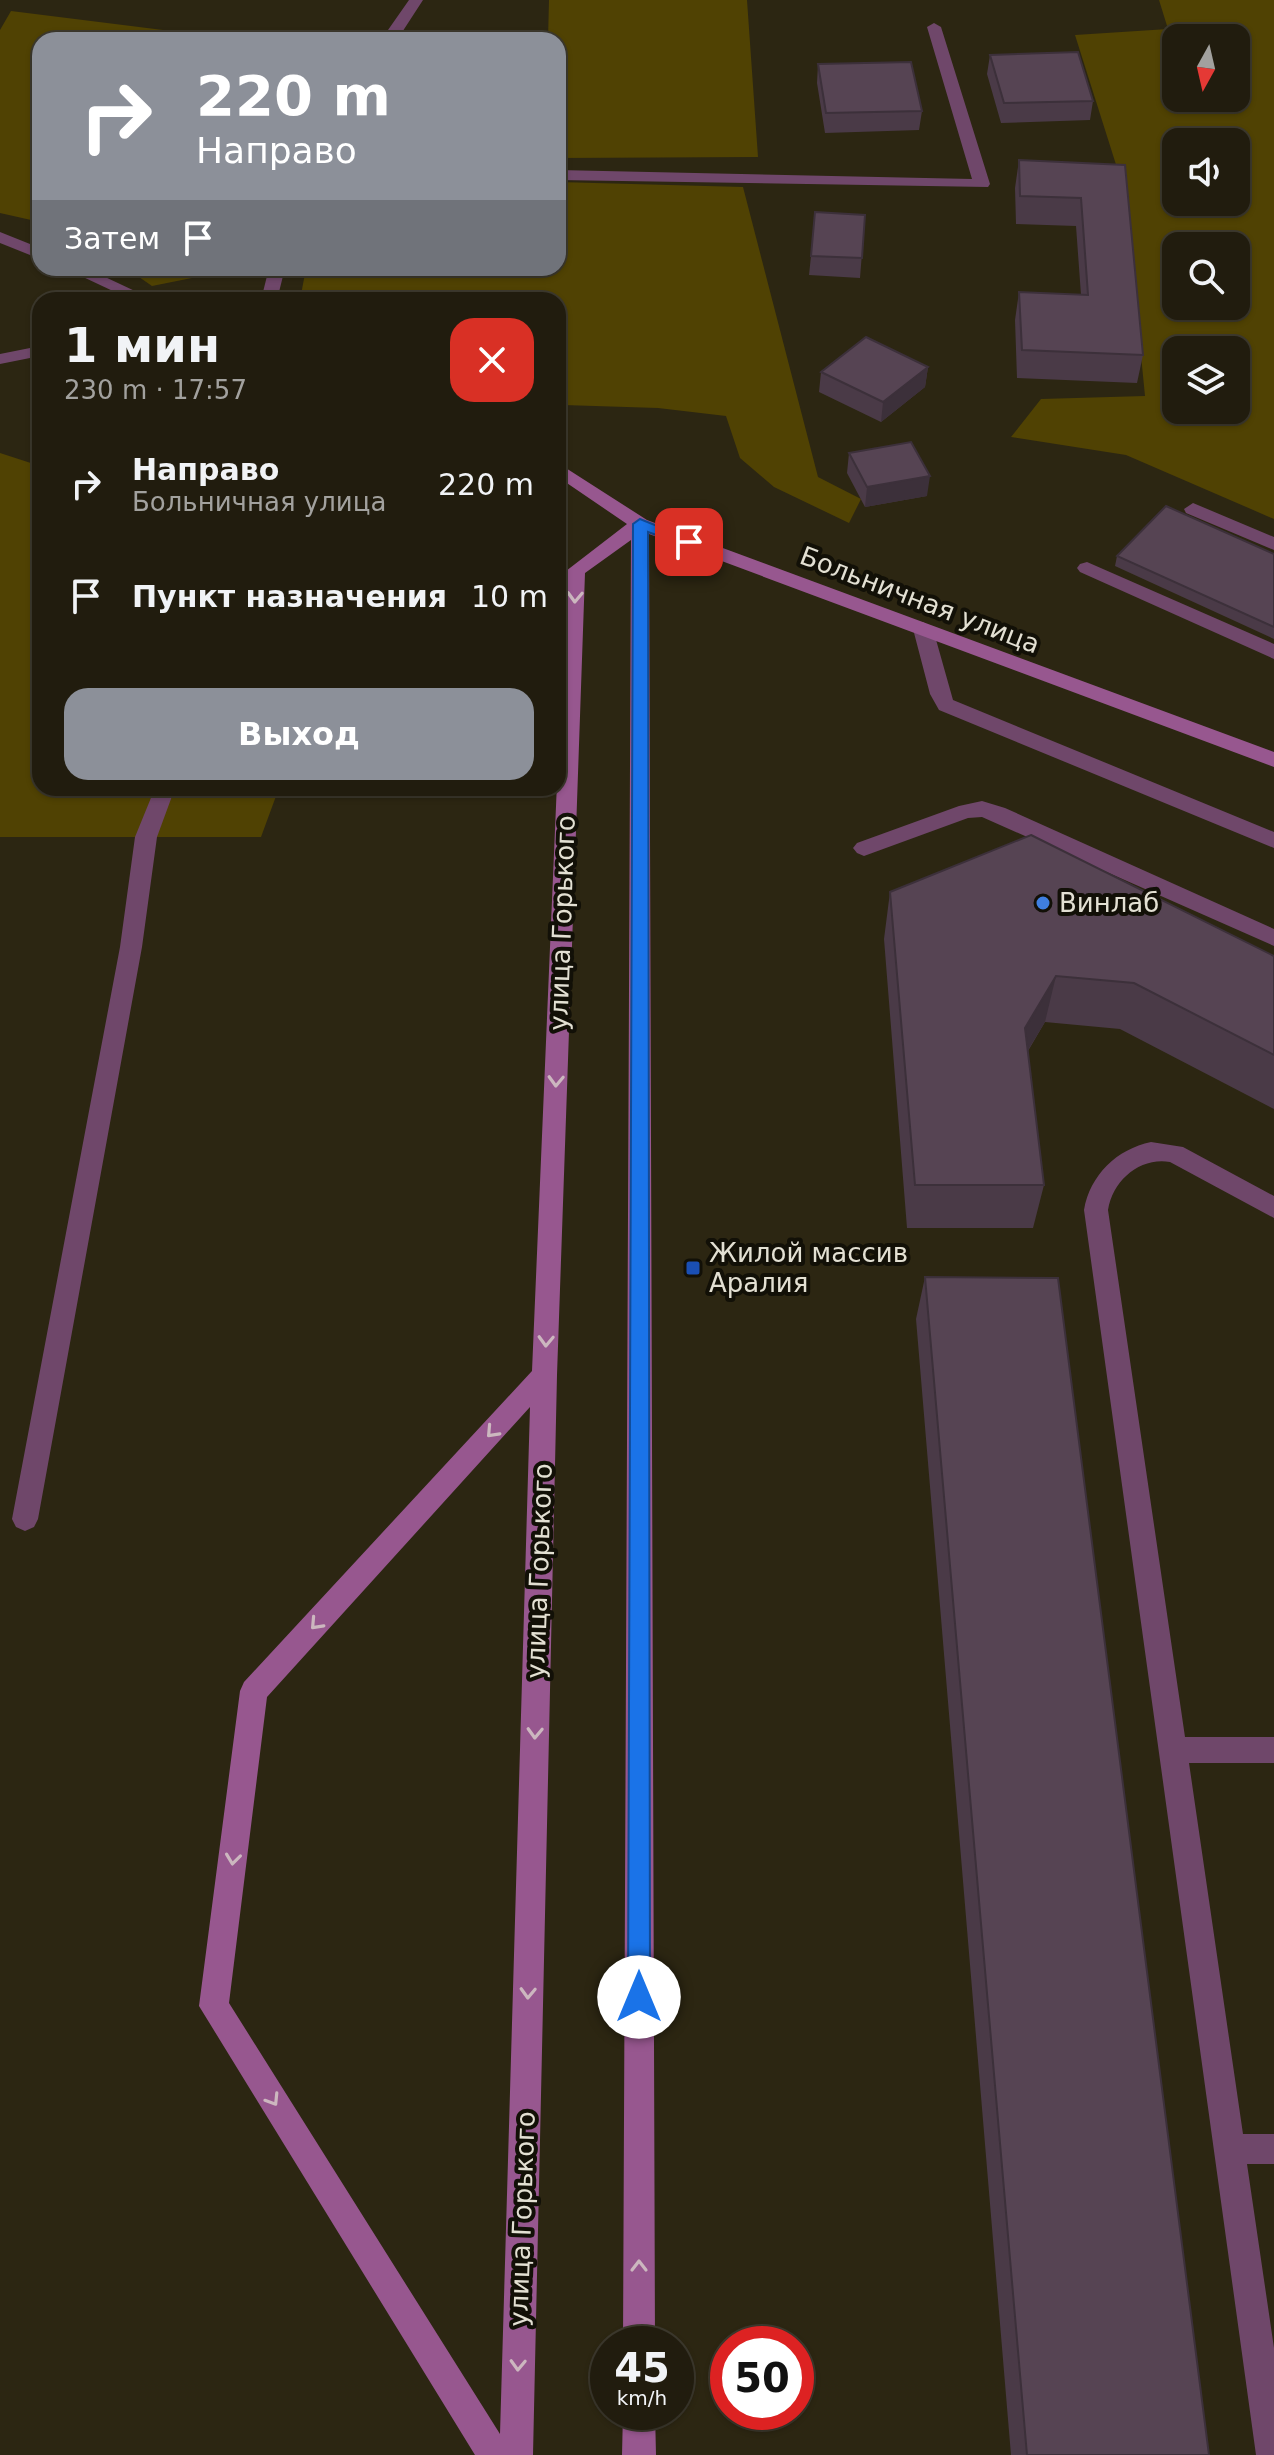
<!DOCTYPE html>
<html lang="ru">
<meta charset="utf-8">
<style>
:root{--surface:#211c0e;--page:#2d291c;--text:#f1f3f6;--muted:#a2a19e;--line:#3e3a2e;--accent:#8c9099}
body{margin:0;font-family:"DejaVu Sans",sans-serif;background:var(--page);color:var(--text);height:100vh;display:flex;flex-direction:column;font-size:30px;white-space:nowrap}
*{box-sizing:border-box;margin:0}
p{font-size:26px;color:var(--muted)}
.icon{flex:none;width:44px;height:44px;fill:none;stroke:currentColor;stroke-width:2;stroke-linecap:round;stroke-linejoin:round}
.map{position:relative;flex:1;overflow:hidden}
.drawer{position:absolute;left:32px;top:292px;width:534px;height:504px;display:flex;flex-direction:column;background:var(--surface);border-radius:24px;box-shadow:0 2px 6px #0004,0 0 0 2px var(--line)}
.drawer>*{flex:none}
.top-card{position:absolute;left:32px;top:32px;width:534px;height:244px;border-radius:24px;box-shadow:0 2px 6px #0004,0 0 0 2px var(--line);background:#8c9099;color:#fff;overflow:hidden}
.needle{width:52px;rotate:188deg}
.fabs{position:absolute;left:1162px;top:24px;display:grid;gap:16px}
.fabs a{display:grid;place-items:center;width:88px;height:88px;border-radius:16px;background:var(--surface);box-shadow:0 2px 6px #0004,0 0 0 2px var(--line);font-size:40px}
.speed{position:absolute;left:590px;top:2326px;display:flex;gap:16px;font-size:40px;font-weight:700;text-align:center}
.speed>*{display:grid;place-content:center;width:104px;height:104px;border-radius:50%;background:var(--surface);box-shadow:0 2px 6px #0004,0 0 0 2px var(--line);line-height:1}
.speed small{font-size:20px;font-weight:400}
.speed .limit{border:12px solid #d22;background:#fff;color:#111}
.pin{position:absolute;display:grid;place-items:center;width:68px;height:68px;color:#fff;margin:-34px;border-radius:16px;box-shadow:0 4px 12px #0006}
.me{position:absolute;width:88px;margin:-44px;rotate:0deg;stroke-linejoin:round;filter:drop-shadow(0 0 6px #0008)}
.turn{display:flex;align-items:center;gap:28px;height:168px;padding:0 32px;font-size:36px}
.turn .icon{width:104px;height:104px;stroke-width:2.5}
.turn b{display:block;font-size:56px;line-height:68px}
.then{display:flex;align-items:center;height:76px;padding:0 32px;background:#0003;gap:16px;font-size:30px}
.round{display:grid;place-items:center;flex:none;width:84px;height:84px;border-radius:24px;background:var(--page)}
.headline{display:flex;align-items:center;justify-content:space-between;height:136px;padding:0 32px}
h1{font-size:48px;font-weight:700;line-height:60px}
.primary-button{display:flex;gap:16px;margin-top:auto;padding:16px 32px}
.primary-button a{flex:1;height:92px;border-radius:24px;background:var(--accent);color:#fff;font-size:32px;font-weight:700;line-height:92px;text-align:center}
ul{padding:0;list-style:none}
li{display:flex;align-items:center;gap:24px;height:112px;padding:0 32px}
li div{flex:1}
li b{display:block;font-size:30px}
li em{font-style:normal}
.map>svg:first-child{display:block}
.green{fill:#504203;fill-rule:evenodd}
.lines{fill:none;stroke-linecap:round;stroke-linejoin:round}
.lane{fill:#6f476a;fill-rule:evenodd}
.street{fill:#6f476a;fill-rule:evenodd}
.secondary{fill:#97578f;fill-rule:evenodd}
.wall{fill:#4a3a47}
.shaded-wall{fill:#3c303a}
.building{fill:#564453;stroke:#3c303a;stroke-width:2}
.oneway{stroke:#ccb7bf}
.route{fill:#1a73e8;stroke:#114b97;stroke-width:2}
.shop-dot{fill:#3f7fe0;stroke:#121007;stroke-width:3}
.transit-dot{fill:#1a4fb4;stroke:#121007;stroke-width:3}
.labels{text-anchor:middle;stroke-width:8;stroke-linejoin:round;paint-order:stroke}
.street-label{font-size:26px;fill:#e3e0d3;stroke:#121007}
.poi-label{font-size:26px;fill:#e3e0d3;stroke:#121007;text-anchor:start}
</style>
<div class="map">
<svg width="1274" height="2455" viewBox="0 0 1274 2455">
<rect width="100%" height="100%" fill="#2c2612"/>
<path class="green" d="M549,0H747L758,157L558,158V40H548Z
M1159,0H1274V519L1126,455L1011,437L1041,399L1145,396L1125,193L1075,35L1168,29ZM1176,38H1236V98H1176ZM1176,142H1236V202H1176ZM1176,246H1236V306H1176ZM1176,350H1236V410H1176Z
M11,11L243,40H40V222L0,213V30Z
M558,182L743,187L818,477L861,499L849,523L774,487L740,458L726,416L658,408L563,405L558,394V300H300L306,268H558Z
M126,268H242L152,286Z
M0,453L40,466V788H279L261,837H0Z"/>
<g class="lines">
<path class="lane" d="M409,0H423L397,40H381Z
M934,23L941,27L990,184L988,187L558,180V170L972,179L927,27Z
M0,232L40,248V259L0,243Z
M64,268H86L154,300H132Z
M269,268H285L277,300H261Z
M1193,503L1274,537V550L1186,513L1184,509Z
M1087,562L1274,644V659L1080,572L1077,568L1080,564Z
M923,622L933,629L953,700L1274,832V848L939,710L930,694L913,629Z
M155,788H175L157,837L142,947L38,1519L34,1527L25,1531L16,1527L12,1519L120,947L135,837Z
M982,801L1005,808L1274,929V946L982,817L968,818L864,856L857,853L853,848L857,843L959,806Z
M1151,1142L1183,1147L1274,1196V1218L1170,1162C1140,1157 1113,1180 1108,1210L1185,1737H1274V1763H1189L1243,2134H1274V2164H1247L1274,2348V2455H1256L1084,1210C1090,1175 1117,1149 1151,1142Z"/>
<path class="street" d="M40,346V356L0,364V354Z"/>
<path class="secondary" d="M558,463L647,520L1274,752V767L649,534L655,2344H623L631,540L585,573L557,1375L533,2455H475L199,2006L240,1691L244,1682L532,1371L566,571L627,524L558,477ZM530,1407L500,2434L229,2003L267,1697Z
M623,2412H655L656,2455H622Z"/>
</g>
<path class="wall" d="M990,55L1093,101L1090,120L1001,123L987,74Z
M818,64L922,111L919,130L825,133L817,83Z
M1019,160L1125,165L1143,355L1137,383L1017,378L1015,320L1019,292L1081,295L1076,226L1016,224L1015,188Z
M865,215L860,278L809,275L811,256Z
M928,367L925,387L881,422L819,392L821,372Z
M849,453L927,496L865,507L847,473Z
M1274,554V639L1115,566L1117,556Z
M890,892L1274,956V1109L1120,1029L1045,1022L1028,1051L1044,1185L1033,1228H907L884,939Z
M925,1277L1209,2455H1011L916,1319Z"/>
<path class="shaded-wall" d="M928,367L925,387L881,422L883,402Z
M930,476L927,496L865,507L867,487Z
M1056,976L1045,1022L1014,1073L1025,1028Z"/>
<path class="building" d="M1078,52L1093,101L1004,103L990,55Z
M911,62L922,111L826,113L818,64Z
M1019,160L1125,165L1143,355L1022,350L1019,292L1088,295L1081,198L1020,196Z
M815,212L865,215L862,258L811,256Z
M866,337L928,367L883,402L821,372Z
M911,442L930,476L867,487L849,453Z
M1166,506L1274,554V627L1117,556Z
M1031,835L1274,956V1055L1134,983L1056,976L1025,1028L1044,1185H915L890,892Z
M925,1277L1058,1278L1209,2455H1027Z"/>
<defs><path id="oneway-chevron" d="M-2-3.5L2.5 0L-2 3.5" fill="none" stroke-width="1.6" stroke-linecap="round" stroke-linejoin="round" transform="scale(2)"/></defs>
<g class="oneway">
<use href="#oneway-chevron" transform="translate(575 597) rotate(92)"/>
<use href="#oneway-chevron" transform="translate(556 1081) rotate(92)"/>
<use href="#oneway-chevron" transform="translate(546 1341) rotate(92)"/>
<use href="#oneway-chevron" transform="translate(492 1432) rotate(133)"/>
<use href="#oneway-chevron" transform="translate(316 1624) rotate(133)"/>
<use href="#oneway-chevron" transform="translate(535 1733) rotate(92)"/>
<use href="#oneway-chevron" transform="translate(233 1859) rotate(97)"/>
<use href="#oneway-chevron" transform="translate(528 1993) rotate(92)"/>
<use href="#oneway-chevron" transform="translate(273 2100) rotate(58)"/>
<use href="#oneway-chevron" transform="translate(639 2266) rotate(-90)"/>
<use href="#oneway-chevron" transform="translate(518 2365) rotate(92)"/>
</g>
<path class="route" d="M640,519L697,542L689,547L648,532L650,1997L647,2005L639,2008L631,2005L628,1997L633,524Z"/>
<circle class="shop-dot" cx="1043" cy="903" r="8"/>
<rect class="transit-dot" x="685" y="1260" width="16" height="16" rx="4"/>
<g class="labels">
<g class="street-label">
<text transform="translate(920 600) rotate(21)" y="9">Больничная улица</text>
<text transform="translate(562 923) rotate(-88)" y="9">улица Горького</text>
<text transform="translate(539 1571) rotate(-88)" y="9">улица Горького</text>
<text transform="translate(522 2219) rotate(-88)" y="9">улица Горького</text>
</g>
<g class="poi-label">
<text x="1059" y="912">Винлаб</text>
<text x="709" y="1262">Жилой массив<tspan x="709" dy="30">Аралия</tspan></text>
</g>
</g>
</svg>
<div class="fabs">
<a><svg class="needle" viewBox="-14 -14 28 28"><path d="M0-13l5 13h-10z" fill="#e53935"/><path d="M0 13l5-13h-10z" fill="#a2a19e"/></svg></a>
<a><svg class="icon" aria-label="sound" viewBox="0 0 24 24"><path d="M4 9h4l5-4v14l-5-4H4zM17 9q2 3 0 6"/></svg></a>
<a><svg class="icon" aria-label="search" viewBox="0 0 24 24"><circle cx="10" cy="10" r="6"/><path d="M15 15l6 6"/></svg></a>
<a><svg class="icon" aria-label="layers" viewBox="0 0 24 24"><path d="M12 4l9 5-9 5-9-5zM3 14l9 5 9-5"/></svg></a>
</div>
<div class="speed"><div>45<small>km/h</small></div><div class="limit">50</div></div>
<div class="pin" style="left:689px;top:542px;background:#d93025"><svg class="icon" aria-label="arrive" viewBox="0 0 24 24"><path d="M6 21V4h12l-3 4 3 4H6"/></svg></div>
<svg class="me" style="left:639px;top:1997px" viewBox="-20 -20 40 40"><circle r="19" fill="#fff"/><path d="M0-13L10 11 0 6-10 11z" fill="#1a73e8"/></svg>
<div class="top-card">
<div class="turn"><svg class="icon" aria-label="right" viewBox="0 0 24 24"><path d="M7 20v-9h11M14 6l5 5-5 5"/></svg><div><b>220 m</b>Направо</div></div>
<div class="then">Затем<svg class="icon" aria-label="arrive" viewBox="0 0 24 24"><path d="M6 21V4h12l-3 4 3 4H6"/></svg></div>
</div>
<section class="drawer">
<div class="headline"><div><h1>1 мин</h1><p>230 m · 17:57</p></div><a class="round" style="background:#d93025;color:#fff"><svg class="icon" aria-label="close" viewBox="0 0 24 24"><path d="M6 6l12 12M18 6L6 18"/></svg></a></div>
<ul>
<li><svg class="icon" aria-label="right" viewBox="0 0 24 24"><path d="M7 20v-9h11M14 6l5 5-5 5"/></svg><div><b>Направо</b><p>Больничная улица</p></div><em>220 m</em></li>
<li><svg class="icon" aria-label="arrive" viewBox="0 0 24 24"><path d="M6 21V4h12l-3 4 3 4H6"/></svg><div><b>Пункт назначения</b></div><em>10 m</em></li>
</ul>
<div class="primary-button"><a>Выход</a></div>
</section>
</div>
